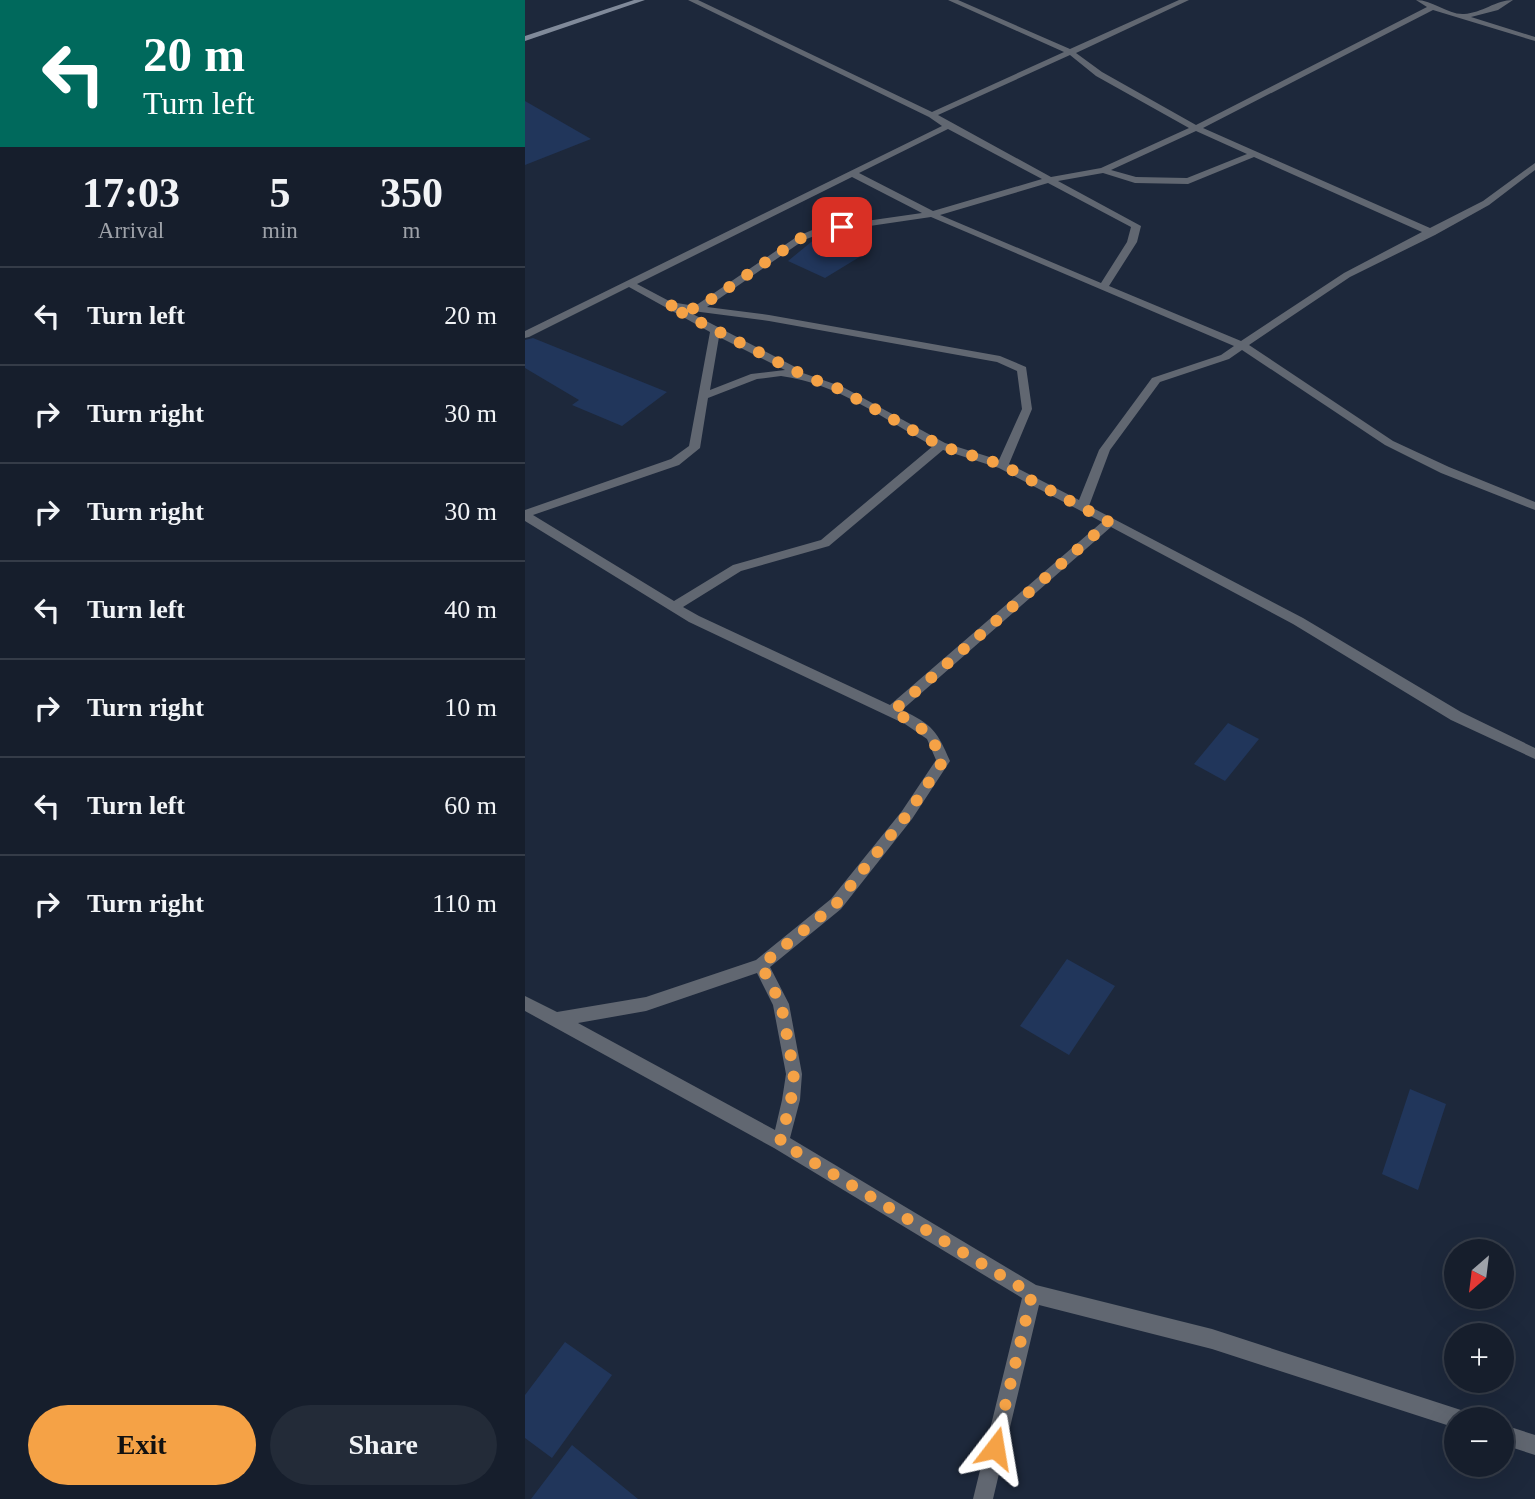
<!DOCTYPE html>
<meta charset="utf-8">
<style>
:root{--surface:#161e2c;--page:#232b38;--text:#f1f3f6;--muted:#9ea2a9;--line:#353c48;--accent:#f5a246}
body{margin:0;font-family:Georgia,serif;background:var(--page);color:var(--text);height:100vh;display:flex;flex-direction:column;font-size:26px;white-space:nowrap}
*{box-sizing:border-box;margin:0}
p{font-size:23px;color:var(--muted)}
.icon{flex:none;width:38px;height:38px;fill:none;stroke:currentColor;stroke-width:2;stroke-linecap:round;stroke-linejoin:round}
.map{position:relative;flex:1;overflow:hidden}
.drawer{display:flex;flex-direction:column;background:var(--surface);width:525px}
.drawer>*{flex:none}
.hud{background:#00695c;color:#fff;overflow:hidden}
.needle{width:46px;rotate:208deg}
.controls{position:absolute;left:919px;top:1239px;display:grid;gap:14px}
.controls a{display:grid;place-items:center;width:70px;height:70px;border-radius:50%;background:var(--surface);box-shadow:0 7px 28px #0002,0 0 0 2px var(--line);font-size:35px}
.pin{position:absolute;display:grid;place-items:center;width:60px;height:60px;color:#fff;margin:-30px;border-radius:14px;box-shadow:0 4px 10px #0006}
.me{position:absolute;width:77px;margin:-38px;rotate:14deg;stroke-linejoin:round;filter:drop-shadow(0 0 5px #0008)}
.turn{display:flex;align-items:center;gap:24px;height:147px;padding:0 28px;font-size:32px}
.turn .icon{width:91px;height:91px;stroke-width:2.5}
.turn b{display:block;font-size:49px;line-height:60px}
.eta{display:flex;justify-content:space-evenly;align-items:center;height:119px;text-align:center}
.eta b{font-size:42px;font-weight:700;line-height:49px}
.primary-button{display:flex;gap:14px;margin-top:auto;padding:14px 28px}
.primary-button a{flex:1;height:80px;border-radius:42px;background:var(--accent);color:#111;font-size:28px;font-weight:700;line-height:80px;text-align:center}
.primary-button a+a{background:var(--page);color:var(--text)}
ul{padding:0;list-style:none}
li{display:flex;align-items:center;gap:21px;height:98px;padding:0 28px;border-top:2px solid var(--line)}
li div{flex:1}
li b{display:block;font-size:26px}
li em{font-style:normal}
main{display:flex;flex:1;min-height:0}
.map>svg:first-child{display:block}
.building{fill:#21365b}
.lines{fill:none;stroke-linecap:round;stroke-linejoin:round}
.street{fill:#616771;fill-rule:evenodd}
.secondary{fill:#808a9a;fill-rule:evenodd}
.route{stroke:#f5a246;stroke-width:12;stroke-dasharray:0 21.6}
</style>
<main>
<section class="drawer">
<div class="hud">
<div class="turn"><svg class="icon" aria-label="left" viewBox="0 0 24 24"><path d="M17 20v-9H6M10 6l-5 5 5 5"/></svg><div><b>20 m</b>Turn left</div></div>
</div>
<div class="eta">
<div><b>17:03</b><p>Arrival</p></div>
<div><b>5</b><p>min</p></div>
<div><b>350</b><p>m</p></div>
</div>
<ul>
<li><svg class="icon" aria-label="left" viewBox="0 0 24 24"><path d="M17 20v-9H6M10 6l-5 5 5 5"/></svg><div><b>Turn left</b></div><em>20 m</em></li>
<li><svg class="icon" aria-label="right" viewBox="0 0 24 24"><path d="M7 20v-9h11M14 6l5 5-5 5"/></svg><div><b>Turn right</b></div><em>30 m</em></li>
<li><svg class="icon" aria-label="right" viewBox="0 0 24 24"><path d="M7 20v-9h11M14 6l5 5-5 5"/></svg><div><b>Turn right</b></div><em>30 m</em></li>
<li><svg class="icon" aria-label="left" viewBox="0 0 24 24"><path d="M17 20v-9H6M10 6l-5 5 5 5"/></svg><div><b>Turn left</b></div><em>40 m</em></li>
<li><svg class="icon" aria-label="right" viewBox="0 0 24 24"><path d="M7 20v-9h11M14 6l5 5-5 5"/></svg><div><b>Turn right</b></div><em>10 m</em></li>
<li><svg class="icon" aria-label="left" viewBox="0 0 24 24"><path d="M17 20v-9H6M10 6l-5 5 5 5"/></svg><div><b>Turn left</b></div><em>60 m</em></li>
<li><svg class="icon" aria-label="right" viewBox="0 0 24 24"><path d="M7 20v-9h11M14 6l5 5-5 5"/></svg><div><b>Turn right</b></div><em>110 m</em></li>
</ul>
<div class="primary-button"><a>Exit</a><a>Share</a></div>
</section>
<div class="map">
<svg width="1010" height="1499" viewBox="0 0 1010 1499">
<rect width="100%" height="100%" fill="#1d283b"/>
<path class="building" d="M0,101L66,139L0,165Z
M291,238L341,253L300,278L263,261Z
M8,338L142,392L97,426L47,405L54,400L0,368V340Z
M703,723L734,739L700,781L669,764Z
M542,959L590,986L544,1055L495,1026Z
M885,1089L921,1104L893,1190L857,1174Z
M40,1342L87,1375L27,1458L0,1438V1395Z
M47,1445L113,1499H6Z"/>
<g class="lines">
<path class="street" d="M163,0H173L407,112L539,52L423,0H433L545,49L654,0H664L551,53L577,72L671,125L902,7L891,0C908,0 923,15 939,14C957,13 971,0 988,0L973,10L946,17L1010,37V41L908,10L678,128L905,228L958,201L1010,163V170L964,205L910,235L825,277L724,345L868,441L924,467L1010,502V510L916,473L860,445L717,350L704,359L635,382L585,450L564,506L778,618L936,712L1010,748V759L926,720L768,624L586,527L377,710C408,725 412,731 425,761L387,819L316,909L245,967L264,1004L277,1074L275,1100L265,1138L511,1285L687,1329L942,1412L945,1419H931V1428L687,1349L514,1305L468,1499H448L497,1298L249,1148L0,1011V996L32,1012L121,997L231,960L306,899L377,811L411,760L402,739L380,724L164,622L0,521V510L146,459L164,446L185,332L104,287L4,337L0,338V331L417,126L404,117ZM545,55L571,76L664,128L576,168L526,177L413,115ZM423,129L517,179L408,211L334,173ZM671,131L722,154L662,178L611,177L586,170ZM729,157L897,232L819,273L716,341L584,286L612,242L616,226L533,181L578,173L610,183L663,184ZM327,177L397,213L292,228L273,236L170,306L146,302L112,284ZM523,183L606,227L602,242L576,283L415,215ZM406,217L709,346L696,355L627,378L574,450L554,500L484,464L507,409L501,367L475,356L244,315L182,307L279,240L297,233ZM160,310L244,321L472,362L492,371L497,409L474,460L420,443L318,387L275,372L274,369ZM194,337L260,370L226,374L185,390ZM256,376C312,383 360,420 408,446L296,540L208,565L149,601L8,515L154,465L175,448L183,398L232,379ZM418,450L474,468L577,522L365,705L174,616L158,607L216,571L304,546ZM232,973L248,1005L261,1074L257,1100L250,1130L53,1023L121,1011Z
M976,1424L1010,1435V1455L976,1444Z"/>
<path class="secondary" d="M109,0H120L0,41V36Z"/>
</g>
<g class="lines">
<path class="route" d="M317,227L295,230L276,238L172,309L142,305L280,376L314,389L416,446L478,465L584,522L367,712C396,725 405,732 418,761L382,815L311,904L236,965L256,1004L269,1073L266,1100L255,1142L507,1294L470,1448"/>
</g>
</svg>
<div class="controls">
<a><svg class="needle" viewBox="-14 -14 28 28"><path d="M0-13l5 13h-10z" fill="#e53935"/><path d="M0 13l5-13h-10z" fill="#9ea2a9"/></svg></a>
<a>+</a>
<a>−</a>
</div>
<div class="pin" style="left:317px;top:227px;background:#d93025"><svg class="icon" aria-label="arrive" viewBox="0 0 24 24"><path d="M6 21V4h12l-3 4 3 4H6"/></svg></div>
<svg class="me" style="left:470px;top:1448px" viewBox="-20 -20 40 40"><path d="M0-17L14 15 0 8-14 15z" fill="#f5a246" stroke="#fff" stroke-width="4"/></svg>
</div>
</main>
